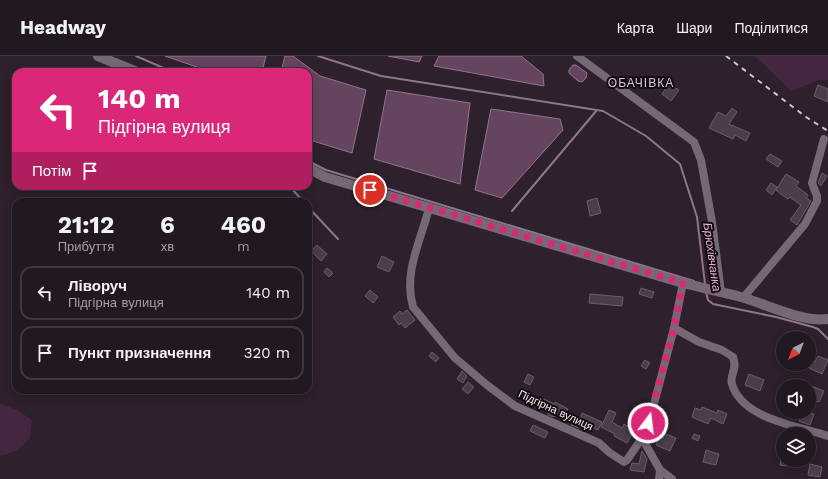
<!DOCTYPE html>
<html lang="uk">
<meta charset="utf-8">
<style>
:root{--surface:#221821;--page:#2a212a;--text:#f1f3f6;--muted:#a2a0a5;--line:#3f373f}
body{margin:0;font-family:"Work Sans",sans-serif;background:var(--page);color:var(--text);height:100vh;display:flex;flex-direction:column;font-size:15px;white-space:nowrap}
*{box-sizing:border-box;margin:0}
p{font-size:13px;color:var(--muted)}
.icon{flex:none;width:22px;height:22px;fill:none;stroke:currentColor;stroke-width:2;stroke-linecap:round;stroke-linejoin:round}
.map{position:relative;flex:1;overflow:hidden}
.sheet{position:absolute;left:12px;top:142px;width:300px;height:196px;display:flex;flex-direction:column;background:var(--surface);border-radius:12px;box-shadow:0 2px 10px #0003,0 0 0 1px var(--line)}
.sheet>*{flex:none}
.top-card{position:absolute;left:12px;top:12px;width:300px;height:122px;border-radius:12px;box-shadow:0 2px 10px #0003,0 0 0 1px var(--line);background:#db2777;color:#fff;overflow:hidden}
.needle{width:26px;rotate:222deg}
.buttons{position:absolute;left:776px;top:275px;display:grid;gap:8px}
.buttons a{display:grid;place-items:center;width:40px;height:40px;border-radius:50%;background:var(--surface);box-shadow:0 2px 10px #0003,0 0 0 1px var(--line);font-size:20px}
.pin{position:absolute;display:grid;place-items:center;width:34px;height:34px;color:#fff;margin:-17px;border:2px solid #fff;border-radius:50%;box-shadow:0 1px 4px #0007}
.me{position:absolute;width:44px;margin:-22px;rotate:15deg;stroke-linejoin:round;filter:drop-shadow(0 0 3px #0008)}
.turn{display:flex;align-items:center;gap:14px;height:84px;padding:0 20px;font-size:18px}
.turn .icon{width:52px;height:52px;stroke-width:2.5}
.turn b{display:block;font-size:28px;line-height:34px}
.then{display:flex;align-items:center;height:38px;padding:0 20px;background:#0003;gap:8px;font-size:15px}
.eta{display:flex;justify-content:space-evenly;align-items:center;height:68px;text-align:center}
.eta b{font-size:24px;font-weight:700;line-height:28px}
ul{padding:0;list-style:none}
li{display:flex;align-items:center;gap:12px;height:54px;margin:0 8px 6px;padding:0 12px;border:2px solid var(--line);border-radius:12px}
li div{flex:1}
li b{display:block;font-size:15px}
li em{font-style:normal}
header{display:flex;align-items:center;gap:24px;box-sizing:border-box;height:56px;padding:0 20px;background:var(--surface);border-bottom:1px solid var(--line)}
header strong{font-size:19px}
nav{display:flex;gap:22px;margin-inline-start:auto;font-size:14px}
.map>svg:first-child{display:block}
.green{fill:#442640}
.water{fill:#654460;stroke:#90768c}
.lines{fill:none;stroke-linecap:round;stroke-linejoin:round}
.stream{stroke:#90768c;stroke-width:2}
.building{fill:#4c3d49;stroke:#6d5d6b}
.minor{stroke:#776875;stroke-width:8}
.tertiary{stroke:#776875;stroke-width:10}
.rail{stroke:#d0c6ce;stroke-width:2;stroke-dasharray:5 5;stroke-linecap:butt}
.route{stroke:#db2777;stroke-width:7;stroke-dasharray:0 12.6}
.labels{text-anchor:middle;stroke-width:4;stroke-linejoin:round;paint-order:stroke}
.street-label{font-size:11px;fill:#f3eaf1;stroke:#120c11}
.neighbourhood-label{font-size:12px;letter-spacing:1px;fill:#dac8d7;stroke:#120c11}
.water-label{font-size:12px;font-style:italic;fill:#e8afdf;stroke:#120c11}
</style>
<header>
<strong>Headway</strong>
<nav><a>Карта</a><a>Шари</a><a>Поділитися</a></nav>
</header>
<div class="map">
<svg width="828" height="423" viewBox="0 0 828 423">
<rect width="100%" height="100%" fill="#2e202c"/>
<path class="green" d="M755,0H828V24H819L791,35Z
M0,347L19,355L32,364L30,383L17,394L2,400L0,399Z"/>
<path class="water" d="M165,0H266L262,16H211Z
M285,0H293L320,20L366,34L352,97L310,84L308,83V16H281Z
M388,0H422L419,6Z
M439,0H521L543,18L544,30L434,10Z
M573,9H576L587,17L586,22L582,26L578,25L569,17V14Z
M387,34L470,47L460,128L374,103Z
M491,53L560,63L563,74L502,142L475,134Z"/>
<g class="lines">
<path class="stream" d="M136,0L173,16
M318,0L381,20L603,55L646,80L680,108L697,161L705,228
M308,105L326,114L694,225
M289,130L304,146
M308,151L338,183
M512,155L597,54
M706,236L708,244L713,248L776,261L813,271L818,273L828,283"/>
</g>
<path class="building" d="M669,28L679,34L671,45L662,38Z
M818,29L828,33V46L814,40Z
M732,52L737,56L729,68L750,77L746,85L735,79L733,83L709,72L718,56L726,60Z
M770,98L782,105L778,111L766,103Z
M822,117L827,120L821,130L818,127Z
M786,118L799,126L796,130L808,139L806,142L811,145L797,169L790,164L801,149L790,141L788,143L782,139L776,134Z
M771,127L777,131L772,139L766,134Z
M597,142L601,157L590,160L587,145Z
M317,189L327,198L321,205L311,195Z
M382,200L394,206L389,216L377,211Z
M327,212L333,217L329,221L324,216Z
M641,232L654,236L652,242L639,238Z
M370,234L378,241L373,247L365,240Z
M590,238L623,241L622,250L589,247Z
M407,254L415,264L405,272L401,267L399,269L393,261L400,255L402,258Z
M432,296L439,302L436,306L429,300Z
M818,300L828,304L822,318L809,312L812,304L815,306Z
M645,304L650,307L646,313L641,310Z
M462,315L467,320L463,327L457,323Z
M528,318L534,321L530,329L524,326Z
M749,318L764,324L760,335L745,329Z
M468,326L474,331L468,338L462,333Z
M811,330L824,335L819,346L809,343V337Z
M540,341L554,348L555,346L568,353L563,361L557,357L554,361L548,359L549,356L536,350Z
M702,351L717,357L718,354L727,358L723,368L711,362L708,368L692,361L695,352L701,354Z
M609,354L616,357L612,366L622,372L624,368L634,374L627,387L614,380L615,378L601,371Z
M802,356L814,358L810,369L799,365Z
M582,357L602,366L598,374L581,366L579,372L571,369L573,362L580,364Z
M533,369L548,376L545,382L530,375Z
M661,376L676,382L670,395L656,389Z
M694,378L700,380L698,385L692,382Z
M706,394L719,398L716,409L703,406Z
M642,395L647,403L644,416L630,414L632,407L639,408Z
M781,403L789,404L787,410L780,409Z
M810,408L822,411L820,421L808,419Z"/>
<g class="lines">
<path class="minor" d="M577,0L694,86L701,104L712,166L721,236
M429,152C421,184 403,217 413,251L455,302L487,329L515,350L599,387L610,397L624,406L627,404L642,382
M743,242L805,168L817,145V140L812,127L824,83
M674,272L699,286L722,294L733,301C738,314 729,319 732,328C742,363 798,370 828,380
M660,414L672,423
M659,423L660,414L642,382L649,367L674,272L683,227"/>
<path class="tertiary" d="M98,0L137,16
M308,112L325,121L683,227C703,232 722,236 741,241C766,248 803,267 828,263"/>
<path class="rail" d="M726,0L806,61L828,75"/>
</g>
<g class="lines">
<path class="route" d="M370,134L683,227L674,272L648,367"/>
</g>
<g class="labels">
<g class="street-label">
<text transform="translate(556 354) rotate(25)" y="4">Підгірна вулиця</text>
</g>
<g class="neighbourhood-label">
<text x="641" y="31">ОБАЧІВКА</text>
</g>
<g class="water-label">
<text transform="translate(712 201) rotate(82)" y="4">Брюхівчанка</text>
</g>
</g>
</svg>
<div class="buttons">
<a><svg class="needle" viewBox="-14 -14 28 28"><path d="M0-13l5 13h-10z" fill="#e53935"/><path d="M0 13l5-13h-10z" fill="#a2a0a5"/></svg></a>
<a><svg class="icon" aria-label="sound" viewBox="0 0 24 24"><path d="M4 9h4l5-4v14l-5-4H4zM17 9q2 3 0 6"/></svg></a>
<a><svg class="icon" aria-label="layers" viewBox="0 0 24 24"><path d="M12 4l9 5-9 5-9-5zM3 14l9 5 9-5"/></svg></a>
</div>
<div class="pin" style="left:370px;top:134px;background:#d93025"><svg class="icon" aria-label="arrive" viewBox="0 0 24 24"><path d="M6 21V4h12l-3 4 3 4H6"/></svg></div>
<svg class="me" style="left:648px;top:367px" viewBox="-20 -20 40 40"><circle r="17" fill="#db2777" stroke="#fff" stroke-width="3"/><path d="M0-11L8 9 0 5-8 9z" fill="#fff"/></svg>
<div class="top-card">
<div class="turn"><svg class="icon" aria-label="left" viewBox="0 0 24 24"><path d="M17 20v-9H6M10 6l-5 5 5 5"/></svg><div><b>140 m</b>Підгірна вулиця</div></div>
<div class="then">Потім<svg class="icon" aria-label="arrive" viewBox="0 0 24 24"><path d="M6 21V4h12l-3 4 3 4H6"/></svg></div>
</div>
<section class="sheet">
<div class="eta">
<div><b>21:12</b><p>Прибуття</p></div>
<div><b>6</b><p>хв</p></div>
<div><b>460</b><p>m</p></div>
</div>
<ul>
<li><svg class="icon" aria-label="left" viewBox="0 0 24 24"><path d="M17 20v-9H6M10 6l-5 5 5 5"/></svg><div><b>Ліворуч</b><p>Підгірна вулиця</p></div><em>140 m</em></li>
<li><svg class="icon" aria-label="arrive" viewBox="0 0 24 24"><path d="M6 21V4h12l-3 4 3 4H6"/></svg><div><b>Пункт призначення</b></div><em>320 m</em></li>
</ul>
</section>
</div>
